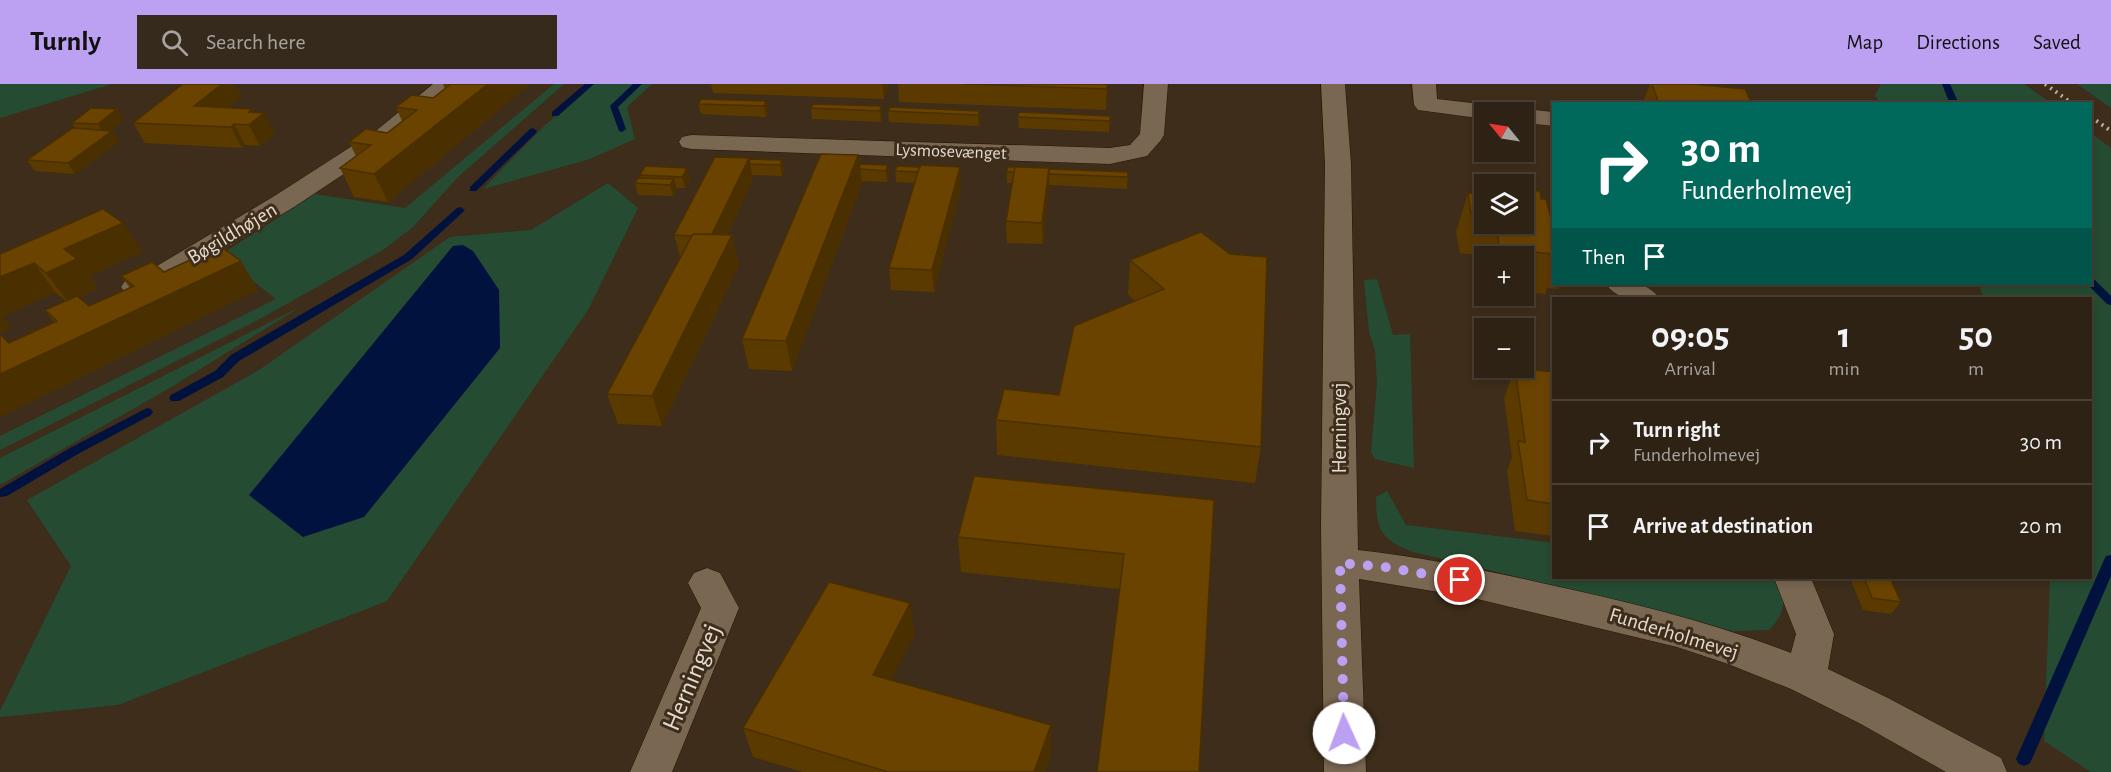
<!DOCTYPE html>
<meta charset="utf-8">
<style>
:root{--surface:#2e2214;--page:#362a1d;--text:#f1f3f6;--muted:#a7a4a0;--line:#493f34;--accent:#bca0f2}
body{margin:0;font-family:"Alegreya Sans",sans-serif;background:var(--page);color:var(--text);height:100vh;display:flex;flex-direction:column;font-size:22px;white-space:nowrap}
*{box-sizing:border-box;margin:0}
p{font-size:20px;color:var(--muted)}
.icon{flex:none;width:33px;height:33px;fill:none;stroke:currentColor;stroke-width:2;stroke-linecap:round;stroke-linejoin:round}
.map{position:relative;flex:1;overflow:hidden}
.side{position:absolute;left:1552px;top:213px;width:540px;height:282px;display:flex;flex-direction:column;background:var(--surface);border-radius:0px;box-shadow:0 3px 9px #0003,0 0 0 2px var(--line)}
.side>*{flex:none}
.guide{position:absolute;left:1552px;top:18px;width:540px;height:183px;border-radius:0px;box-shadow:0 3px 9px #0003,0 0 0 2px var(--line);background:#00695c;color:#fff;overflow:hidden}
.needle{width:39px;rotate:300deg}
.fabs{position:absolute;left:1474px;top:18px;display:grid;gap:12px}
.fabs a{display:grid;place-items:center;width:60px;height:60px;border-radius:0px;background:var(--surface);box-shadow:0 3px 9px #0003,0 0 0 2px var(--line);font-size:30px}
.pin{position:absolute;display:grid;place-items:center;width:51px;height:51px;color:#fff;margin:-26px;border:3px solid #fff;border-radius:50%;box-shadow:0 2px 6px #0007}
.me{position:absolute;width:66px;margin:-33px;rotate:358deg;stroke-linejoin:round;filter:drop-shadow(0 0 4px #0008)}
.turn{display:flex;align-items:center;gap:21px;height:126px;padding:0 30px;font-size:27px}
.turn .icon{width:78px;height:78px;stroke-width:2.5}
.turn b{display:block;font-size:42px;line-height:51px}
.then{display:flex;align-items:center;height:57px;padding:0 30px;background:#0003;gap:12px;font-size:22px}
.eta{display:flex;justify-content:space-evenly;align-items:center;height:102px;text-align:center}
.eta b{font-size:36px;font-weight:700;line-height:42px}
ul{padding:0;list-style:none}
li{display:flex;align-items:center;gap:18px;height:84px;padding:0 30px;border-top:2px solid var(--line)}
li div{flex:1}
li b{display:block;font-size:22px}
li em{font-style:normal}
header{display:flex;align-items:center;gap:36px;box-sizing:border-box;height:84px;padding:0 30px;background:var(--accent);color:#111}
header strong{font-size:28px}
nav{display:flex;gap:33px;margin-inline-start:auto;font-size:21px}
.search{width:420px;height:54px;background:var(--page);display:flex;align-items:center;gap:15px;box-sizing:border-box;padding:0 21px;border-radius:0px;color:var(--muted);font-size:22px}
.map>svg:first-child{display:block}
.green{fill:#254c32}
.water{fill:#01123f}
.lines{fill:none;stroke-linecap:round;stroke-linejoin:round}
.stream{fill:#01123f;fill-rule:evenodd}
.minor-casing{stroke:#241503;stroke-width:1}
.minor{fill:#7a6752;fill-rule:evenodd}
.rail{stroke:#bcb0a3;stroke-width:4;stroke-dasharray:2 4.5;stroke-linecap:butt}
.wall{fill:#5b3a00}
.shaded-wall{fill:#4a2f00}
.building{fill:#6a4300;stroke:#4a2f00;stroke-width:1.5}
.route{stroke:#bca0f2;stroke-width:10;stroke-dasharray:0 18}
.labels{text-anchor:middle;stroke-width:6;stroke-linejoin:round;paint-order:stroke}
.far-street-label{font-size:18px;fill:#e5dbcf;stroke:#3d2d1a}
.street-label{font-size:21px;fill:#e5dbcf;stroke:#3d2d1a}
.near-street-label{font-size:26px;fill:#e5dbcf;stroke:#3d2d1a}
</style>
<header>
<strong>Turnly</strong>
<div class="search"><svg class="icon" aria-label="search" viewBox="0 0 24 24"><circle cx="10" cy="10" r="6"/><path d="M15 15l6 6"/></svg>Search here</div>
<nav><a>Map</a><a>Directions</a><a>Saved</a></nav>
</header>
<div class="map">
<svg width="2111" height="688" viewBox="0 0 2111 688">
<rect width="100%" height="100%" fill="#3d2d1a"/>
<path class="green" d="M0,0H112L0,34Z
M554,0H564L458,93L413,143L383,166L258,236L0,366V352L276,215L220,171L315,110L405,124Z
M594,0H652L627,23L635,55L590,75L483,105L544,42Z
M1881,0H2024L2051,19H1880L1875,11Z
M2077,0H2111V24Z
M2091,49L2111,64V688H2091L2044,657L2050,494H2091V214H1984L1978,200H2091Z
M608,99L638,124L588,226L387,517L118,621L0,633V627L71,482L27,416L259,286L450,153L531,146Z
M1377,195L1393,251L1410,250L1414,384L1375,375L1371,368L1377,299L1375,266L1369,248L1364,196Z
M302,222L173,302L0,401V374Z
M1387,407L1406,441L1554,459V494H1778C1786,516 1786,529 1769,546L1733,547L1581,508L1413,468C1382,456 1376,447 1376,413Z"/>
<path class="water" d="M463,161L473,167L499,206L500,264L364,433L303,453L249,411L453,162Z"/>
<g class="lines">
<path class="stream" d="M585,0H594L558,32H552V28Z
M633,0H642L618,23L626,45L622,48L619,47L610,22Z
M1942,0H1950L1959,20H1950Z
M533,44L537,47L536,49L476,107H470V103L530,45Z
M460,123L465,126L463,128L412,175L239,277L223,293L179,317H171L169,314L171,311L215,287L231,271L404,171L457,124Z
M2091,195L2095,196L2111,212V221L2107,220L2087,200H2091Z
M147,324L151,325L153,328L151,331L78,370L7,412L0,413V405L70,364Z
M2111,471V492L2032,675L2029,680L2024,682L2019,680L2016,675L2104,476L2106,472Z"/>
<defs>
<path id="minor" d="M433,0H459L395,56L294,123L177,194L145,209L135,212L125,209L121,203L125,197L157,182L276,111L377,46Z
M1144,0H1168L1164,51L1161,56L1147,72L1110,80L691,65L682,63L679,58L682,53L691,51L1110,64L1130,61L1140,50Z
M1321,0H1345L1351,80L1358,466C1421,473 1484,486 1546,500C1629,518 1712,538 1791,569L1796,550L1774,494H1811L1834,550L1828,585L1888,614L2001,674L2007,688H1946L1859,639L1791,605L1728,580L1677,563L1469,513L1359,495L1366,688H1324L1321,442L1325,80Z
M1412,0H1436L1437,15L1489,21L1497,23L1501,28H1485V35L1418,26L1414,21Z
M1524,25L1554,28V42L1524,39V28H1514Z
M1606,200C1624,198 1647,196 1659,214C1640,216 1618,218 1606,200Z
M707,484L720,489L739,524L672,688H630L701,524L688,499L694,489Z"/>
</defs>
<use href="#minor" class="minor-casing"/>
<use href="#minor" class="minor"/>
<path class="rail" d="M2045,0L2073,20
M2091,33L2111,47"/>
</g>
<path class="wall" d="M443,0H530L388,118L354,113L340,84L356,72L349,58L387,49L402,37L396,23L433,14L445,5Z
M711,0H889L884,15L713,9Z
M898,0H1108L1106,26L899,18Z
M1650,0H1691L1752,20H1642Z
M242,12L228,23L252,25L254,28L275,49L260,62L245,61L242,64L145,59L133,39Z
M766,17L768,28L766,33L701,30L698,20Z
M881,22L883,33L881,38L812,35L811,24Z
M888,27H980V38L979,42L889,38Z
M1110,32L1109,48L1019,44L1018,33Z
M124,36L110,47H112L119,58L75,90L35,87L27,76L75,44L72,39Z
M858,71L859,80L888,81L889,92L887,98L861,97L862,99L792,287L749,285L742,255Z
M749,75L782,76L784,87L782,92L752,91L753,95L727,151H732L739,181L662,342L618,340L607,310L681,172H680L674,151Z
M920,83L961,104L934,208L891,206L889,184L915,99L896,98L895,87Z
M687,84L690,95L685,104H676L677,106L673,112L638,111L635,99L641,94L640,91Z
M1049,85L1128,88L1127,105L1049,101L1043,160L1007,159L1006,137L1012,99H1007V88Z
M1468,109L1485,110V140H1524L1541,115L1554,142V200H1560L1558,205L1547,204L1545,210L1524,208V172H1485V192L1482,171L1460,169L1456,148Z
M123,139L142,168L89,192L98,204L79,213L89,222L130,204L121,192L164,188L258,206L9,259L54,238L45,226L66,217L55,208L2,233L11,244L0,249V170Z
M1201,148L1261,363L1255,399L997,371L996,336L1059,311L1135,217L1128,210L1130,176Z
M1515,284L1554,288V452L1515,447L1507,387L1512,373L1504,314Z
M1214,416L1119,505L961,488L958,453Z
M1850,494H1890L1901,518L1891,530L1863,526Z
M915,549L891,596L1051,641V670L1045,688H803L753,673L743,644Z"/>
<path class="shaded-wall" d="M222,0H235L242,12L206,42L194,22Z
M488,0H530L388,118L374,90Z
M882,0H889L884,15Z
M1107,0L1108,9L1106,26L1107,5Z
M766,17L768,28L766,33L764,22Z
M881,22L883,33L881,38L880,27Z
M117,25L124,36L105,51L98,40Z
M252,25L257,34L264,29L275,49L260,62L249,41V28Z
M980,27V38L979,42L978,31Z
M234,40L245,61L242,64L231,43Z
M112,47L119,58L75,90L68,79Z
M858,71L862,99L792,287L786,257Z
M749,74L753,95L716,174L711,152Z
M782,76L784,87L782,92L780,81Z
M888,81L889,92L887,98L886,87Z
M960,83L961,104L934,208L932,186Z
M687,84L690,95L685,104L682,93Z
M1049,84V105L1043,160L1042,139Z
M674,95L677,106L673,112L670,101Z
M123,139L142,168L89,192L98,204L68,218L46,189L64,165Z
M732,151L739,181L662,342L652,312Z
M241,177L258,206L0,333V290Z
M34,179L55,208L2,233L11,244L0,249V193Z
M910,519L915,549L879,620L873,591Z
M1051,641V670L1045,688H1034Z"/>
<path class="building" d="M183,0H222L194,22L252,25L249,28L264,29L249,41L234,40L231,43L133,39Z
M451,0H488L374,90L340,84L371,61L349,58L366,45L387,49L417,26L396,23L412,11L433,14Z
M963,0H1107V5Z
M1652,0H1691L1745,5L1752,20H1659Z
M701,15L766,17L764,22L698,20Z
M813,20L881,22L880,27L811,24Z
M890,23L980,27L978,31L888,27Z
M91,24L117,25L98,40L72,39Z
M1019,28L1110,32V37L1018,33Z
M73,44L112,47L68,79L27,76Z
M821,70L858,71L786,257L742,255Z
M715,73L749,74L712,150H693L692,152L674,151Z
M749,75L782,76L780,81L750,80Z
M859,80L888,81L886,87L860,85Z
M920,81L960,83L932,186L889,184Z
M645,82L687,84L682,93L640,91Z
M897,82L920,83L918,88L895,87Z
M1007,83H1015L1014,88H1007Z
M1015,83L1049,84L1042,139L1006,137Z
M1049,85L1128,88V93L1049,90Z
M638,94L674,95L670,101L635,99Z
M1524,105L1540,107L1541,115H1546L1553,142H1554V170L1500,165L1495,140H1524Z
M1468,109L1485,110V131L1471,130Z
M103,125L123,139L64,165L77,175L46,189L34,179L0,193V170Z
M1201,148L1230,170L1267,173L1261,363L996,336L1004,305L1059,311L1074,242L1164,205L1130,176Z
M693,150L732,151L652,312L607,310Z
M220,162L241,177L0,290V250L9,259L57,237L45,226L77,212L89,222L134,202L121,192L152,178L164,188Z
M1515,284L1554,288V420L1527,416L1518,357L1525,358Z
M974,392L1214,416L1199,688H1097L1124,470L958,453Z
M1864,494H1890L1901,518L1872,514Z
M829,498L910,519L873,591L1051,641L1034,688H888L743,644Z"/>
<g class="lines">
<path class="route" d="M1344,649L1340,479L1384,483L1460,496"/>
</g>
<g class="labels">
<g class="far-street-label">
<text transform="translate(951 67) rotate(2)" y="6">Lysmosevænget</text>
</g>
<g class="street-label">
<text transform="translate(232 149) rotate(-31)" y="7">Bøgildhøjen</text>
<text transform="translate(1339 344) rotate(-90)" y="7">Herningvej</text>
<text transform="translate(1674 549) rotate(17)" y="7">Funderholmevej</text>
</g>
<g class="near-street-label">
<text transform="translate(691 593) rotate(-67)" y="9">Herningvej</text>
</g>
</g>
</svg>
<div class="fabs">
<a><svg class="needle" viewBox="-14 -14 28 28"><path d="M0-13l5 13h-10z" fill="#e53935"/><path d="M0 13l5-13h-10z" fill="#a7a4a0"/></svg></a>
<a><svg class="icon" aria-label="layers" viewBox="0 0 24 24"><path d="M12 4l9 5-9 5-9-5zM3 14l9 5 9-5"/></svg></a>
<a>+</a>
<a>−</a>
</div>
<div class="pin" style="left:1460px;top:496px;background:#d93025"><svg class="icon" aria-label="arrive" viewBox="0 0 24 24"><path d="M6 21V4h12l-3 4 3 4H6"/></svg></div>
<svg class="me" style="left:1344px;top:649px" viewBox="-20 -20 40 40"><circle r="19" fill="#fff"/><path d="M0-13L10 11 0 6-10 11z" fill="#bca0f2"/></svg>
<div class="guide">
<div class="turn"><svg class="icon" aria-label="right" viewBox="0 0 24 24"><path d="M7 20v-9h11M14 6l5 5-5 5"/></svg><div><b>30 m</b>Funderholmevej</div></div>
<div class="then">Then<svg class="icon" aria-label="arrive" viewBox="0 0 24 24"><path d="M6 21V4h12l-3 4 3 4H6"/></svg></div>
</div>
<section class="side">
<div class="eta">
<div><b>09:05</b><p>Arrival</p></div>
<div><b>1</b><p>min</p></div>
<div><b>50</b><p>m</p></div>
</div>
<ul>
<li><svg class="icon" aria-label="right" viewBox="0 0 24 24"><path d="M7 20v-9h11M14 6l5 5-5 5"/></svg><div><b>Turn right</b><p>Funderholmevej</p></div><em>30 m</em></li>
<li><svg class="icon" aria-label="arrive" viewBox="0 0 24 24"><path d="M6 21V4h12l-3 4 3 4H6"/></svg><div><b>Arrive at destination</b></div><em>20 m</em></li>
</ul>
</section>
</div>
